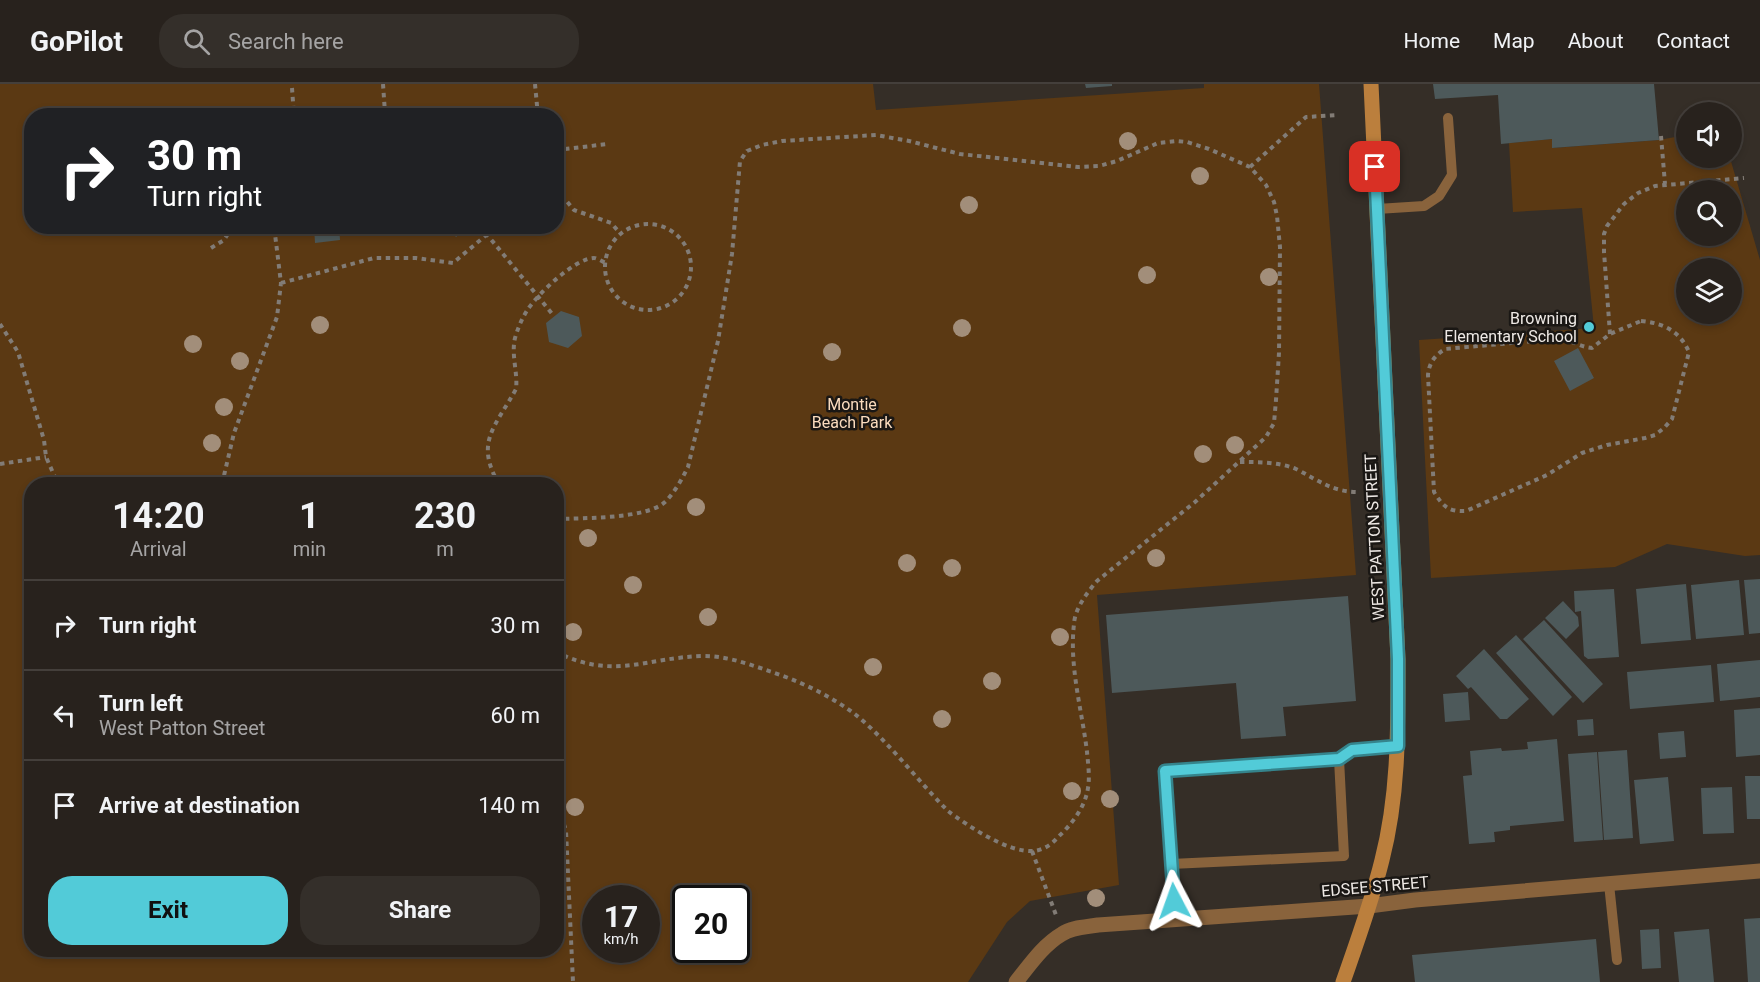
<!DOCTYPE html>
<style>
:root{--surface:#28221d;--page:#342f2a;--text:#f1f3f6;--muted:#a5a4a4;--line:#443f3b;--accent:#52cbd8}
body{margin:0;font-family:Roboto,sans-serif;background:var(--page);color:var(--text);height:100vh;display:flex;flex-direction:column;font-size:22px;white-space:nowrap}
*{box-sizing:border-box;margin:0}
p{font-size:20px;color:var(--muted)}
.icon{flex:none;width:33px;height:33px;fill:none;stroke:currentColor;stroke-width:2;stroke-linecap:round;stroke-linejoin:round}
.map{position:relative;flex:1;overflow:hidden}
.panel{position:absolute;left:24px;top:393px;width:540px;height:480px;display:flex;flex-direction:column;background:var(--surface);border-radius:24px;box-shadow:0 3px 9px #0003,0 0 0 2px var(--line)}
.panel>*{flex:none}
.top-card{position:absolute;left:24px;top:24px;width:540px;height:126px;border-radius:24px;box-shadow:0 3px 9px #0003,0 0 0 2px var(--line);background:#202124;color:#fff;overflow:hidden}
.controls{position:absolute;left:1676px;top:18px;display:grid;gap:12px}
.controls a{display:grid;place-items:center;width:66px;height:66px;border-radius:50%;background:var(--surface);box-shadow:0 3px 9px #0003,0 0 0 2px var(--line);font-size:30px}
.speed{position:absolute;left:582px;top:801px;display:flex;gap:12px;font-size:30px;font-weight:700;text-align:center}
.speed>*{display:grid;place-content:center;width:78px;height:78px;border-radius:50%;background:var(--surface);box-shadow:0 3px 9px #0003,0 0 0 2px var(--line);line-height:1}
.speed small{font-size:15px;font-weight:400}
.speed .limit{border:3px solid #111;border-radius:9px;background:#fff;color:#111}
.pin{position:absolute;display:grid;place-items:center;width:51px;height:51px;color:#fff;margin:-26px;border-radius:12px;box-shadow:0 3px 9px #0006}
.me{position:absolute;width:66px;margin:-33px;rotate:356deg;stroke-linejoin:round;filter:drop-shadow(0 0 4px #0008)}
.turn{display:flex;align-items:center;gap:21px;height:126px;padding:0 24px;font-size:27px}
.turn .icon{width:78px;height:78px;stroke-width:2.5}
.turn b{display:block;font-size:42px;line-height:51px}
.eta{display:flex;justify-content:space-evenly;align-items:center;height:102px;text-align:center}
.eta b{font-size:36px;font-weight:700;line-height:42px}
.primary-button{display:flex;gap:12px;margin-top:auto;padding:12px 24px}
.primary-button a{flex:1;height:69px;border-radius:24px;background:var(--accent);color:#111;font-size:24px;font-weight:700;line-height:69px;text-align:center}
.primary-button a+a{background:var(--page);color:var(--text)}
ul{padding:0;list-style:none}
li{display:flex;align-items:center;gap:18px;height:90px;padding:0 24px;border-top:2px solid var(--line)}
li div{flex:1}
li b{display:block;font-size:22px}
li em{font-style:normal}
header{display:flex;align-items:center;gap:36px;box-sizing:border-box;height:84px;padding:0 30px;background:var(--surface);border-bottom:2px solid var(--line)}
header strong{font-size:28px}
nav{display:flex;gap:33px;margin-inline-start:auto;font-size:21px}
.search{width:420px;height:54px;background:var(--page);display:flex;align-items:center;gap:15px;box-sizing:border-box;padding:0 21px;border-radius:24px;color:var(--muted);font-size:22px}
.map>svg:first-child{display:block}
.green{fill:#5b3913;fill-rule:evenodd}
.building{fill:#4d595a}
.lines{fill:none;stroke-linecap:round;stroke-linejoin:round}
.path{stroke:#827c76;stroke-width:4;stroke-dasharray:4.5 4.5;stroke-linecap:butt}
.lane{stroke:#89633c;stroke-width:10}
.street{stroke:#89633c;stroke-width:15}
.secondary{stroke:#bb7f3d;stroke-width:15}
.tree{fill:#a28e7a}
.route-casing{stroke:#35848c;stroke-width:15}
.route{stroke:#52cbd8;stroke-width:10}
.poi-dot{fill:#52cbd8;stroke:#1a1714;stroke-width:2}
.labels{text-anchor:middle;stroke-width:5;stroke-linejoin:round;paint-order:stroke}
.poi-label{font-size:16px;fill:#eee9e5;stroke:#1a1714;text-anchor:end}
.park-label{font-size:16px;fill:#fbdcbe;stroke:#1a1714}
.street-label{font-size:16px;fill:#eee9e5;stroke:#1a1714}
</style>
<header>
<strong>GoPilot</strong>
<div class="search"><svg class="icon" aria-label="search" viewBox="0 0 24 24"><circle cx="10" cy="10" r="6"/><path d="M15 15l6 6"/></svg>Search here</div>
<nav><a>Home</a><a>Map</a><a>About</a><a>Contact</a></nav>
</header>
<div class="map">
<svg width="1760" height="898" viewBox="0 0 1760 898">
<rect width="100%" height="100%" fill="#352e27"/>
<path class="green" d="M0,0H873L876,26L1204,4V0H1319L1356,491L1097,511L1119,801L1030,817L1007,838L968,898H0ZM32,32H556V142H32ZM32,400H556V866H32ZM596,814H646V866H596ZM686,814H736V866H686Z
M1686,51V74H1730L1760,176V471L1745,472L1667,460L1615,483L1431,494L1419,256L1594,244L1582,124L1513,128L1509,59L1552,55L1553,64L1659,56ZM1686,106H1731V152H1686ZM1686,184H1731V230H1686Z"/>
<path class="building" d="M1085,0H1112V2L1086,4Z
M1433,0H1654L1659,56L1552,64V55L1501,60L1498,11L1435,15Z
M314,142H339L340,156L315,159Z
M447,142H469L456,153Z
M561,227L579,233L582,252L568,264L549,258L546,239Z
M1578,264L1594,294L1570,307L1554,277Z
M1760,495V549L1749,550L1744,496Z
M1739,496L1744,551L1696,555L1691,501Z
M1686,500L1691,556L1641,560L1636,505Z
M1614,505L1619,573L1588,575L1584,572L1581,527L1575,528L1574,507Z
M1348,512L1356,617L1283,623L1286,652L1241,655L1236,599L1112,609L1106,531Z
M1563,517L1578,533L1579,542L1566,555L1545,534Z
M1544,536L1603,600L1583,619L1523,555Z
M1516,551L1572,613L1553,632L1496,569Z
M1484,565L1529,615L1507,635H1500L1471,603L1468,605L1456,592Z
M1760,576V613L1720,617L1717,580Z
M1711,581L1714,618L1630,625L1627,588Z
M1468,608L1470,636L1445,638L1443,610Z
M1760,624V671L1736,673L1734,626Z
M1593,635L1594,651L1578,652L1577,636Z
M1684,647L1686,673L1660,675L1658,649Z
M1557,655L1564,737L1510,742V746L1494,748L1495,758L1469,760L1463,692L1472,691L1470,667L1501,664L1502,667L1528,665L1527,658Z
M1627,666L1633,754L1604,756L1598,668Z
M1597,668L1603,756L1574,758L1568,670Z
M1745,692H1760V735H1747Z
M1668,693L1674,757L1640,760L1634,696Z
M1732,703L1734,749L1703,750L1701,704Z
M1760,834V898H1748L1744,835Z
M1659,845L1661,884L1642,885L1640,846Z
M1709,845L1714,898H1679L1674,848Z
M1596,855L1600,898H1415L1412,871Z"/>
<g class="lines">
<path class="path" d="M383,0L385,29L388,32
M535,0L538,32
M292,4L294,32
M1661,52L1665,100
M556,66L608,60
M1250,83L1306,33L1338,31
M556,104L574,126L611,139L621,150
M605 183a43 43 0 1 1 86 0a43 43 0 1 1-86 0Z
M480,142L554,232
M211,164L224,156L233,142
M281,199L374,174H416L453,179L497,142
M1641,237C1663,239 1680,247 1689,268L1672,335L1664,344L1655,351L1645,354L1607,361L1582,369L1547,391L1466,427C1448,428 1443,422 1434,408L1428,291C1429,279 1435,271 1445,265L1557,255C1571,255 1579,263 1592,264L1610,250Z
M0,240L18,268L44,356L46,373L58,400
M1610,250L1604,168V150L1607,142L1624,120L1638,109L1655,102L1744,94
M1240,378C1258,378 1280,378 1296,385C1318,396 1332,408 1358,408
M0,380L46,373
M222,400L234,349L277,233L281,199L274,142
M499,400C474,358 496,342 516,305C518,289 511,271 515,254C518,244 522,234 528,225C538,210 575,174 594,174C597,174 603,178 606,179
M556,435C582,434 647,435 665,418C675,408 682,395 688,383L718,257L732,170L740,77L747,67L762,61L782,57L876,51L909,57L960,70L1078,83L1099,82L1117,77L1158,59L1177,57L1187,58L1209,65L1250,83L1266,101L1274,118L1277,132L1280,163L1279,269L1276,316L1274,339L1266,353L1195,418L1097,497C1087,509 1075,524 1074,540C1069,583 1082,626 1087,668C1088,679 1090,693 1088,704C1085,724 1071,741 1057,754C1051,761 1043,766 1034,767C1008,769 968,742 948,727C918,697 888,657 856,631C830,611 797,596 766,586C746,579 725,572 704,572C646,573 615,597 556,568
M556,714L566,747L573,898
M1032,767L1056,831"/>
<path class="lane" d="M1377,125L1424,122L1439,112L1452,91L1448,34
M1171,780L1344,772L1339,675
M1609,800L1617,876
M1175,835L1165,687L1339,675L1352,666L1398,662"/>
<path class="street" d="M1016,898C1029,882 1043,861 1062,850C1072,843 1087,843 1098,841L1369,822L1415,816L1760,787"/>
<path class="secondary" d="M1343,898C1357,858 1372,817 1382,776C1399,710 1398,643 1398,575L1371,0"/>
</g>
<g class="tree">
<circle cx="1128" cy="57" r="9"/>
<circle cx="1200" cy="92" r="9"/>
<circle cx="969" cy="121" r="9"/>
<circle cx="1147" cy="191" r="9"/>
<circle cx="1269" cy="193" r="9"/>
<circle cx="320" cy="241" r="9"/>
<circle cx="962" cy="244" r="9"/>
<circle cx="193" cy="260" r="9"/>
<circle cx="832" cy="268" r="9"/>
<circle cx="240" cy="277" r="9"/>
<circle cx="224" cy="323" r="9"/>
<circle cx="212" cy="359" r="9"/>
<circle cx="1235" cy="361" r="9"/>
<circle cx="1203" cy="370" r="9"/>
<circle cx="696" cy="423" r="9"/>
<circle cx="588" cy="454" r="9"/>
<circle cx="1156" cy="474" r="9"/>
<circle cx="907" cy="479" r="9"/>
<circle cx="952" cy="484" r="9"/>
<circle cx="633" cy="501" r="9"/>
<circle cx="708" cy="533" r="9"/>
<circle cx="573" cy="548" r="9"/>
<circle cx="1060" cy="553" r="9"/>
<circle cx="873" cy="583" r="9"/>
<circle cx="992" cy="597" r="9"/>
<circle cx="942" cy="635" r="9"/>
<circle cx="1072" cy="707" r="9"/>
<circle cx="1110" cy="715" r="9"/>
<circle cx="575" cy="723" r="9"/>
<circle cx="1096" cy="814" r="9"/>
</g>
<g class="lines">
<defs>
<path id="route" d="M1174,817L1165,687L1339,675L1352,666L1398,662V575L1375,83"/>
</defs>
<use href="#route" class="route-casing"/>
<use href="#route" class="route"/>
</g>
<circle class="poi-dot" cx="1589" cy="243" r="6"/>
<g class="labels">
<g class="poi-label">
<text x="1577" y="240">Browning<tspan x="1577" dy="18">Elementary School</tspan></text>
</g>
<g class="park-label">
<text x="852" y="326">Montie<tspan x="852" dy="18">Beach Park</tspan></text>
</g>
<g class="street-label">
<text transform="translate(1374 453) rotate(-93)" y="6">WEST PATTON STREET</text>
<text transform="translate(1375 802) rotate(-5)" y="6">EDSEE STREET</text>
</g>
</g>
</svg>
<div class="controls">
<a><svg class="icon" aria-label="sound" viewBox="0 0 24 24"><path d="M4 9h4l5-4v14l-5-4H4zM17 9q2 3 0 6"/></svg></a>
<a><svg class="icon" aria-label="search" viewBox="0 0 24 24"><circle cx="10" cy="10" r="6"/><path d="M15 15l6 6"/></svg></a>
<a><svg class="icon" aria-label="layers" viewBox="0 0 24 24"><path d="M12 4l9 5-9 5-9-5zM3 14l9 5 9-5"/></svg></a>
</div>
<div class="speed"><div>17<small>km/h</small></div><div class="limit">20</div></div>
<div class="pin" style="left:1375px;top:83px;background:#d93025"><svg class="icon" aria-label="arrive" viewBox="0 0 24 24"><path d="M6 21V4h12l-3 4 3 4H6"/></svg></div>
<svg class="me" style="left:1174px;top:817px" viewBox="-20 -20 40 40"><path d="M0-17L14 15 0 8-14 15z" fill="#52cbd8" stroke="#fff" stroke-width="4"/></svg>
<div class="top-card">
<div class="turn"><svg class="icon" aria-label="right" viewBox="0 0 24 24"><path d="M7 20v-9h11M14 6l5 5-5 5"/></svg><div><b>30 m</b>Turn right</div></div>
</div>
<section class="panel">
<div class="eta">
<div><b>14:20</b><p>Arrival</p></div>
<div><b>1</b><p>min</p></div>
<div><b>230</b><p>m</p></div>
</div>
<ul>
<li><svg class="icon" aria-label="right" viewBox="0 0 24 24"><path d="M7 20v-9h11M14 6l5 5-5 5"/></svg><div><b>Turn right</b></div><em>30 m</em></li>
<li><svg class="icon" aria-label="left" viewBox="0 0 24 24"><path d="M17 20v-9H6M10 6l-5 5 5 5"/></svg><div><b>Turn left</b><p>West Patton Street</p></div><em>60 m</em></li>
<li><svg class="icon" aria-label="arrive" viewBox="0 0 24 24"><path d="M6 21V4h12l-3 4 3 4H6"/></svg><div><b>Arrive at destination</b></div><em>140 m</em></li>
</ul>
<div class="primary-button"><a>Exit</a><a>Share</a></div>
</section>
</div>
